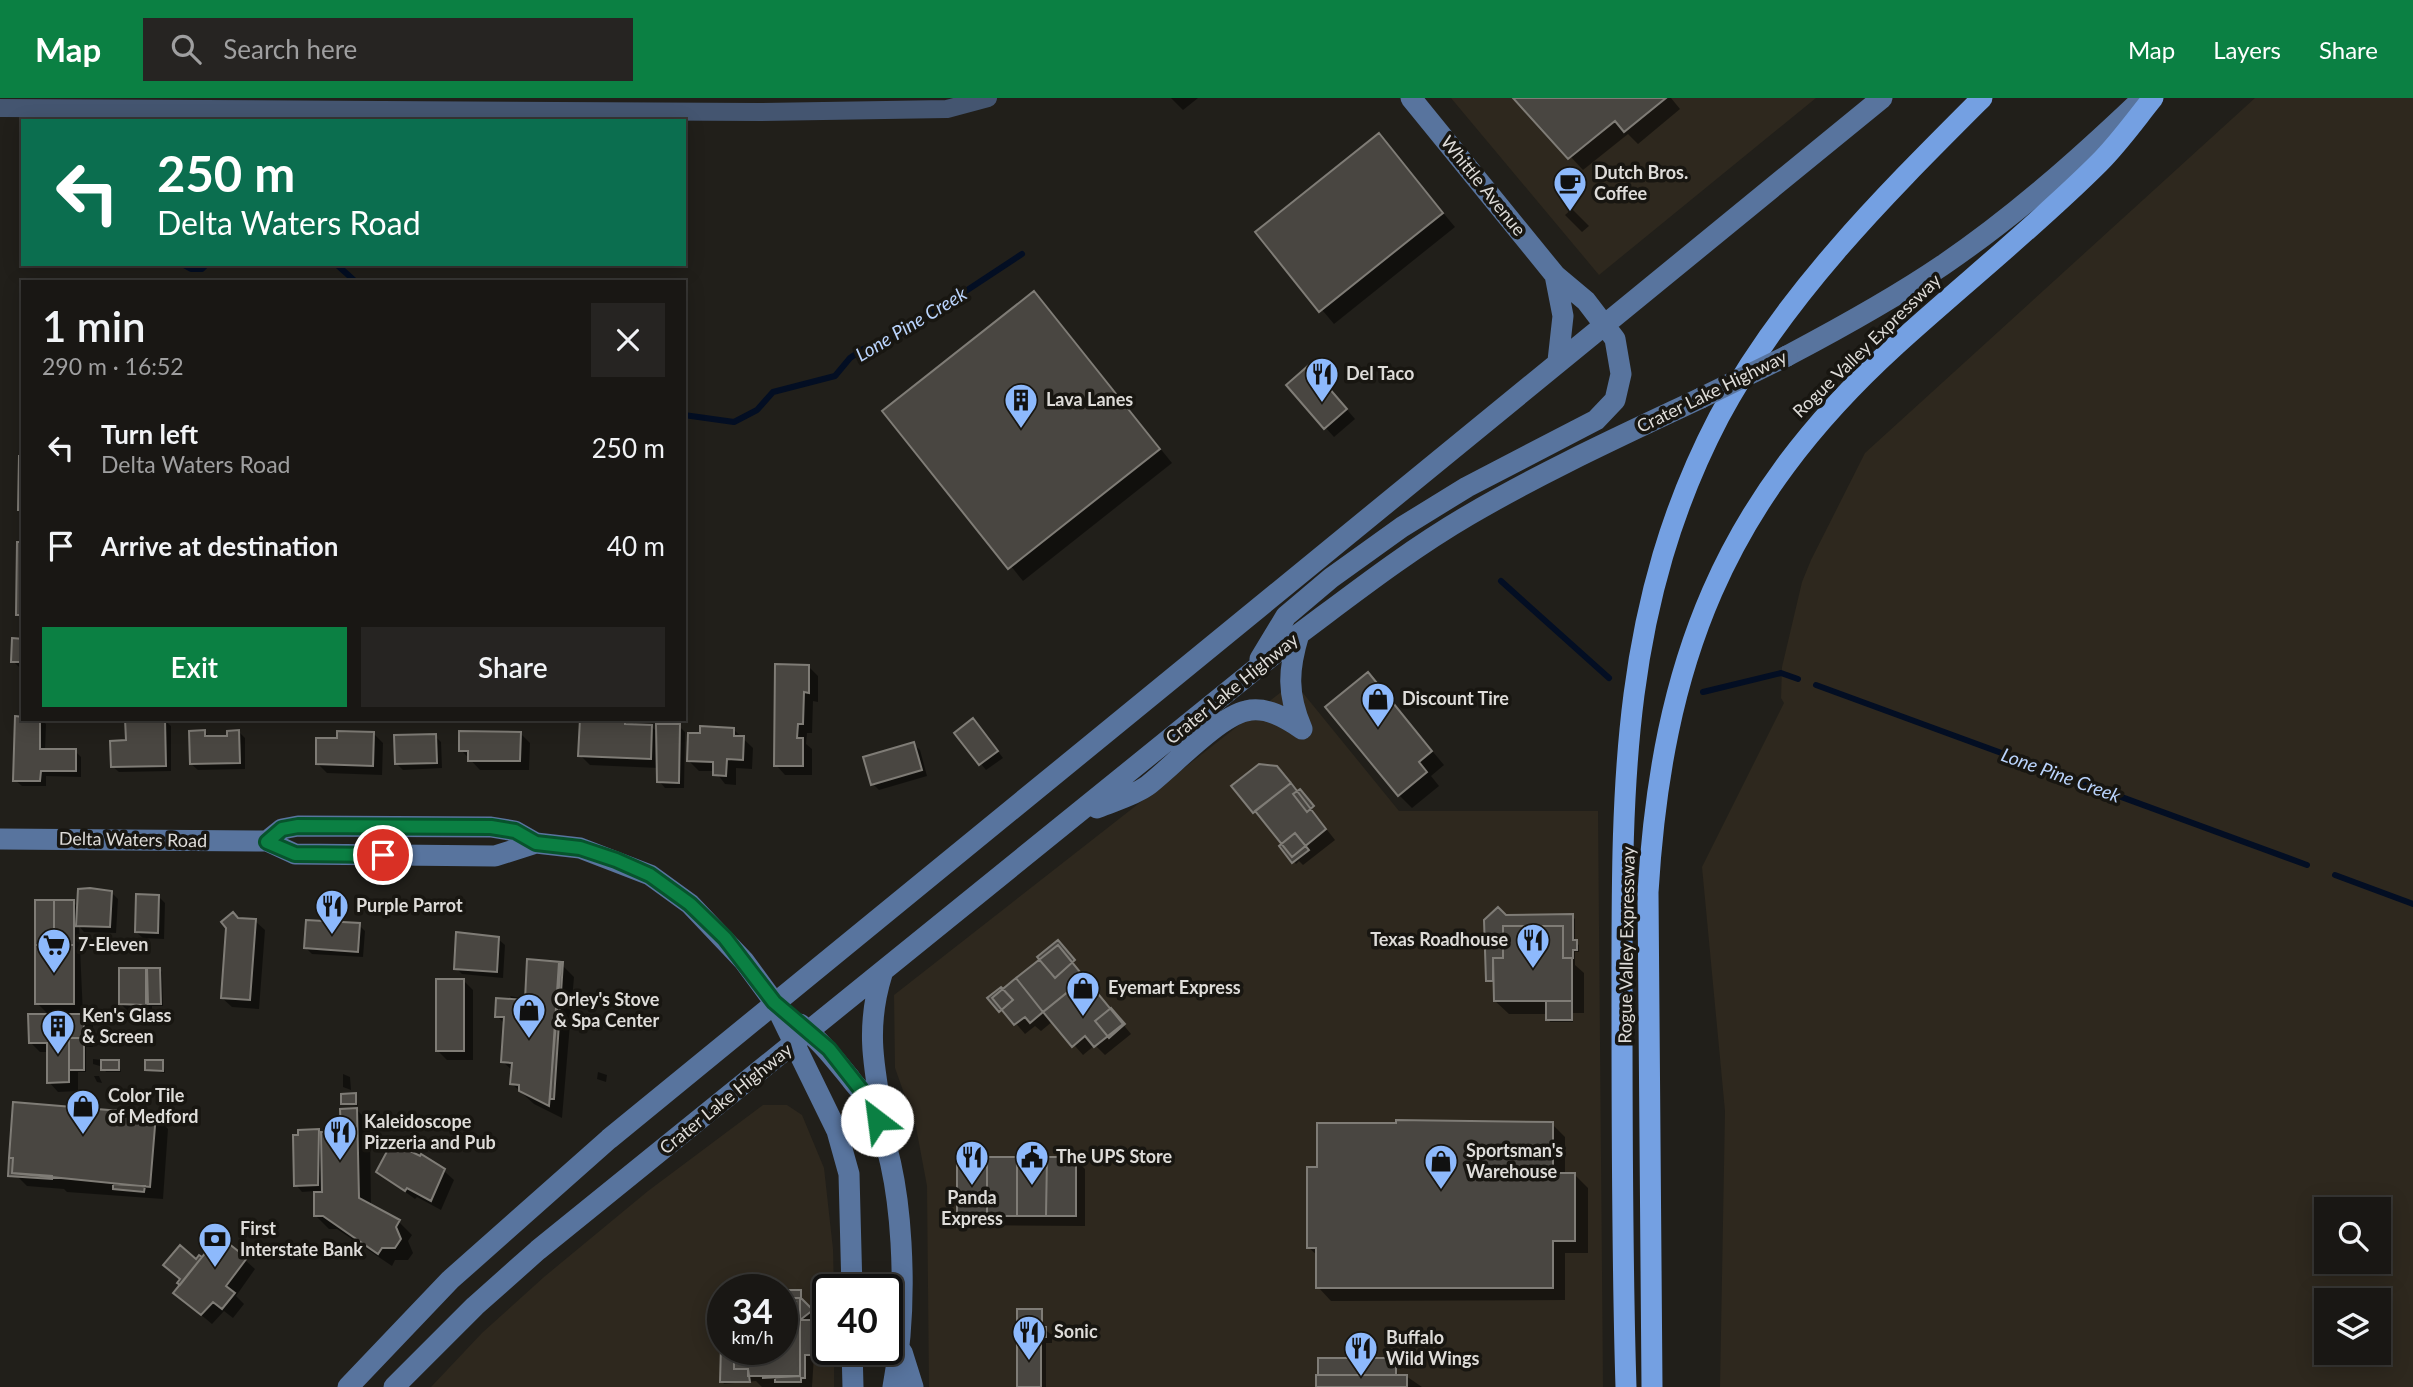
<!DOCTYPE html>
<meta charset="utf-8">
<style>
:root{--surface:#191714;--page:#262422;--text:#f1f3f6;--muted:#9f9fa0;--line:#373634;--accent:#0b8043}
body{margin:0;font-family:Lato,sans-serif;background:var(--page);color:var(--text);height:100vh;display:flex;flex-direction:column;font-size:26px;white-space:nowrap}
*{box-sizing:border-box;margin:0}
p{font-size:23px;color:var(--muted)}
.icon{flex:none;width:38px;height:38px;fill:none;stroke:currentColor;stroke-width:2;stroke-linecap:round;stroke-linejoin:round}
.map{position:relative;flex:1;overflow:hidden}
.side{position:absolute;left:21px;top:182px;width:665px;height:441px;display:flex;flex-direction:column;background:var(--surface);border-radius:0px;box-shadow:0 4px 18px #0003,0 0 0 2px var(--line)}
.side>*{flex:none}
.hud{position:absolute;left:21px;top:21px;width:665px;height:147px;border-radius:0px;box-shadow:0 4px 18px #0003,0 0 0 2px var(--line);background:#0b6e4f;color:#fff;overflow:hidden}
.fabs{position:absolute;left:2314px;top:1099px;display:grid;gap:14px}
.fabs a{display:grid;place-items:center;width:77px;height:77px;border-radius:0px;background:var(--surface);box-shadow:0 4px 18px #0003,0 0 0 2px var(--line);font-size:35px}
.speed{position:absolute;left:707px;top:1176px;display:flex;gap:14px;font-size:35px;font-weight:700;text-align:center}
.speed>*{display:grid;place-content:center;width:91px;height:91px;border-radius:50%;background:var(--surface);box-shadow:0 4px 18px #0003,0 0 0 2px var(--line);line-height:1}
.speed small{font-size:18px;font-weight:400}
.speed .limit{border:4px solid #111;border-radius:10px;background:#fff;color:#111}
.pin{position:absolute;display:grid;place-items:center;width:60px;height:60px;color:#fff;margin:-30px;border:4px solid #fff;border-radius:50%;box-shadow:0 2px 7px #0007}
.me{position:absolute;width:77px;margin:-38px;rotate:330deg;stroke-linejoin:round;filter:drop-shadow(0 0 5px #0008)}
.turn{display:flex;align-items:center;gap:24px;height:147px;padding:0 21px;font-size:32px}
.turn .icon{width:91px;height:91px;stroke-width:2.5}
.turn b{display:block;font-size:49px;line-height:60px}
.round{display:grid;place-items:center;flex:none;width:74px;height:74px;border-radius:0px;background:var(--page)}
.overview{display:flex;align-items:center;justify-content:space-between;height:119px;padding:0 21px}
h1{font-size:42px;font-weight:600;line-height:52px}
.button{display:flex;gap:14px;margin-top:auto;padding:14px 21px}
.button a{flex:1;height:80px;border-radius:0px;background:var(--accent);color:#fff;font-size:28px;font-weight:600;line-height:80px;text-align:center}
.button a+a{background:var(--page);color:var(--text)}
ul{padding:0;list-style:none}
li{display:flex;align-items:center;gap:21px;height:98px;padding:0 21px}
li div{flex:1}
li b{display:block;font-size:26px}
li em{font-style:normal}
header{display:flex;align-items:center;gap:42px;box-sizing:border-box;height:98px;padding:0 35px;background:var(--accent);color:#fff}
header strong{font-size:33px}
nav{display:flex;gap:38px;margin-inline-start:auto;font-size:24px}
.search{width:490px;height:63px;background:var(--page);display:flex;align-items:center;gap:18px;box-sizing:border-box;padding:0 24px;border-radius:0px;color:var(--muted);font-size:26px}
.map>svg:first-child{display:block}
.built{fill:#2e281e;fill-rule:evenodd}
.shadow{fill:#0007}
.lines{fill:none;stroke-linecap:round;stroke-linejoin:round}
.stream{stroke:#030e23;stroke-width:6}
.building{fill:#494641;stroke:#7f7c76;stroke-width:2}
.street{stroke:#445570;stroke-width:18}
.secondary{stroke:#58749e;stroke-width:21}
.highway{stroke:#74a0e2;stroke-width:21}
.secondary-bridge{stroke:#58749e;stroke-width:21}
.route-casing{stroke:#07532c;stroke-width:18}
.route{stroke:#0b8043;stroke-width:12}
.labels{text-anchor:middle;stroke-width:7;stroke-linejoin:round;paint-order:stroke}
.poi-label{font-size:18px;font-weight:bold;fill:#dedcd9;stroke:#181611;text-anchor:start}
.street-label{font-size:18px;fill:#dedcd9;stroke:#181611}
.water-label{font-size:19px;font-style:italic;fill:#bad4fd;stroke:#181611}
</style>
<header>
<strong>Map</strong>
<div class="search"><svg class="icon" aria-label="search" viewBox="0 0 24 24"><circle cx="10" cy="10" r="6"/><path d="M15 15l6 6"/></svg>Search here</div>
<nav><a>Map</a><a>Layers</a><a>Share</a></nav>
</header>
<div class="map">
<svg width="2413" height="1289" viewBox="0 0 2413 1289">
<rect width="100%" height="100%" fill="#211f1a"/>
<path class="built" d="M1451,0H1816L1599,177Z
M2255,0H2413V1289H1720L1725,1013L1702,769L1784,605L1781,600L1782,569L1802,484L1811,462L1865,355ZM2326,1111H2378V1164H2326ZM2326,1202H2378V1255H2326Z
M1294,584L1399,713H1598L1603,1289H929L927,1088L916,1029L895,970L894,897Z
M763,1007H787L802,1017L824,1070L833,1151L834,1192H828V1251H834V1289H431L482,1235L544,1179L648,1093ZM723,1192H782V1251H723Z"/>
<path class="shadow" d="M1171,0H1198L1183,12Z
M1516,0H1671L1680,11L1638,46L1628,36L1583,72Z
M1378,37L1455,129L1334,226L1257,135Z
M1572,111L1589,128L1582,134L1565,117Z
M1034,195L1172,365L1023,483L885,313Z
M1319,279L1355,321L1334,339L1325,329Z
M23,542V573L13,563Z
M809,569L818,578V604L813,603L812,635H807L806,646L812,651V677H785L776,667Z
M1368,576L1444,667L1431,678L1439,688L1412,710L1399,697Z
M23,621H41L46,626L45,653H75L81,659V679L46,678V688H22L15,682Z
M581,621H635V628L652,629L658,635L679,628L685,634L684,690H665L659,683V670L590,667L580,657Z
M164,622L171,628V673L119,674L112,668L127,644Z
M979,628L1003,660L986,672L956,635Z
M733,631L753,650L752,671L736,670V687L725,686L715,673H699L689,663Z
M205,634L211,640H229L239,634L245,640V671L198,672L191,666Z
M373,635L383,645L382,677L327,675L318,666L339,642Z
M520,635L530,645L529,672H480L461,652Z
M435,638L441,644L442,670L403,672L396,665Z
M913,646L920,652L927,678L879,692L873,686Z
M1286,680L1335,742L1303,767L1299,763L1296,766L1281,749L1284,746Z
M111,794L118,801L116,835L84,834L79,828L83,917L93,927V949H86V974H78V993L58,994L49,984L48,954H40L30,944L50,918L37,905L73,804L79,810Z
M159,799L165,805L164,841L143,840L136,834Z
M1505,818H1572L1575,821V844L1579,847V854H1575V867L1584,875V915H1573V924H1550L1548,916H1509L1495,903V885L1487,882L1486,822Z
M238,821L255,823L265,832L259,911L232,909L222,900Z
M359,827L365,833L363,859L312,856L306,850Z
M87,839L95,842V851L87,849Z
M498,841L505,847L503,880L462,876L456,870Z
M1067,859L1131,936L1105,957L1095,947L1083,957L1053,923L1041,933L1035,928L1025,936L994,900Z
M561,866L574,879L562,1020L534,1006L512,986L513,973L503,964L505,926L497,918L513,903L510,898L526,901Z
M145,871L149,875L160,872L162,874L163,908H152V912H127L120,905Z
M464,883L473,892V962H447L437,952Z
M93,961L118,964L121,974H106L103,969L93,966Z
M163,963L165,975L147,972Z
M598,974L607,977L606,984L597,981Z
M343,976L350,979L351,992L343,989Z
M94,978H99L102,985L97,984Z
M355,997L358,1008L343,1005Z
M15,1006L155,1017L168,1031L163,1101L67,1094L64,1091L27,1088L14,1075L12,1080L10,1077Z
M357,1012L370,1025L371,1109L399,1124L412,1137L408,1143L413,1155L408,1162H395L392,1168L337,1131H329L316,1118L315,1093L302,1094L296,1087L318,1033L342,1035Z
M1552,1026L1565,1039V1077H1575L1588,1090V1155H1565V1202L1331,1203L1318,1189V1158L1308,1149L1318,1070Z
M1075,1061L1085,1071V1128L969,1127L959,1117Z
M444,1073L454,1082L441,1112L417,1099L415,1101L378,1074Z
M200,1159L245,1162L255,1171L236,1198L244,1206L233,1220L224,1213L212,1226L175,1195Z
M763,1190H775L777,1192H763Z
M800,1194L803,1204L814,1216L812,1223L816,1226L812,1289H762L756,1283L724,1286L722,1283L723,1240V1251H782Z
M1041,1212L1044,1231L1052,1237V1245H1046V1289H1019Z
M1395,1262L1398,1278H1406L1422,1289H1317Z"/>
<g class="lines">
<path class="stream" d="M182,166L191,171H202L207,166
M336,166L356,184
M684,317L734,324L757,312L773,294L835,278L850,260L863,251L893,241L1022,156
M1501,483L1609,580
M1816,587L2307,767
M1703,594L1781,575L1798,581
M2335,777L2413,806"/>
</g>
<path class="building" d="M1513,0H1666L1624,34L1615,23L1568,61Z
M1379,35L1443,115L1319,214L1255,134Z
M1034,193L1160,351L1008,471L882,313Z
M1309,267L1347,311L1324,331L1286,287Z
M19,358H23V412H18Z
M17,444H23V517H16Z
M12,540L23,541V564H11Z
M775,566L809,567V595L804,594L803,626H798L797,640H803V668H774Z
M1368,574L1432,653L1419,664L1427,674L1398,698L1325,609Z
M15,618L40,621V651H76V673H41L40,683H13Z
M973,620L998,653L979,667L954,635Z
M125,621H165L166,668L111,669L110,643L126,642Z
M580,621H625V626L652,627L651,661L578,658Z
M656,626H680L679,685L657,684Z
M700,628L734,630V638H744L743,662L727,661L726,678L713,677V664L687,663L688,635H700Z
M205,632V638H227V633L239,632L240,665L190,666L189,633Z
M337,633L374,634L373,668L316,666V640H337Z
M459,633L521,634L520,663H468V653H459Z
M436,636L437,665L395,666L394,637Z
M914,644L922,672L871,687L863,659Z
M1259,666L1277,668L1291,685L1253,715L1231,688Z
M1291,685L1326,731L1292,759L1255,713Z
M1300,691L1314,708L1307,714L1293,696Z
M1295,735L1309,752L1292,765L1279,748Z
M90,790L112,793L110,829L76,828L78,791Z
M136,796L159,797L158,835L135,834Z
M35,802H54V847H35Z
M54,802H74V847H54Z
M1498,809L1506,817L1573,816V842H1577V852H1573V860H1563V828H1503V860H1493V883H1486L1484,822Z
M233,814L238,820L256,821L250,902L221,900L226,830L221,824Z
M306,822L360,825L358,854L304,850Z
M1503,828H1563V860H1572V903H1494L1493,860H1503Z
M456,834L499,839L497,874L454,871Z
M1058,842L1075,862L1055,880L1037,859Z
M35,847H74V906H35Z
M1058,847L1085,880L1043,914L1016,880Z
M527,861L561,864L549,1008L519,993V987L510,986L512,965L501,964L504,919H495L496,900L525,902Z
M559,864H563L554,1001H550Z
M119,870H146V907L119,906Z
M147,870H160L161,906H148Z
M1016,880L1043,914L1030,925L1025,919L1014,927L992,900Z
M1085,880L1123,926L1094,949L1085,938L1072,949L1043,914Z
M436,881H464V953H436Z
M1001,889L1013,902L999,914L987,900Z
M1546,903H1572V922H1546Z
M1111,910L1125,926L1109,940L1095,923Z
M28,916H84V940H69V984L47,985V945H29Z
M69,940H84V972H69Z
M101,962H119V972H101Z
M145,962H163V973L145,972Z
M356,995V1006H341V996Z
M13,1004L156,1016L150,1089L12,1075L13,1060H9Z
M357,1010L359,1100L400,1122L396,1129L401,1141L395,1150H382L378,1156L323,1118H314V1094H322L321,1034H341L340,1011Z
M1396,1022L1553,1024V1075H1575V1143H1553V1190H1316V1150H1307V1069H1317V1025H1396Z
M319,1031L318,1087L294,1088L293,1037H298V1032Z
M392,1044L420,1058L421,1056L445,1071L431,1103L407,1090L405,1093L376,1074Z
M957,1059H987V1118H957Z
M987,1059H1017V1118H987Z
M1017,1059H1047L1046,1118H1017Z
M1047,1059H1076V1118H1046Z
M9,1060H13L12,1075L52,1078V1081L8,1078Z
M113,1086L145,1088L144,1094L113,1091Z
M219,1138L247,1160L226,1188L235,1195L222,1211L213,1204L201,1217L173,1195Z
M180,1147L196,1161L199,1157L202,1159L180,1187L177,1185L180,1181L163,1167Z
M782,1192H801V1200L813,1212L800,1222L789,1207L794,1204H782Z
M782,1200H800V1278H748V1271H734V1258H727V1251H782Z
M1017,1211H1042V1229H1017Z
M722,1212L723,1251H727V1258H734V1271H748L750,1284H720Z
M800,1222H814L815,1257H805V1280H801V1284H775V1280H762L800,1278Z
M1017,1229H1046V1239H1041V1289H1017Z
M1318,1260H1396V1277H1318Z
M1316,1277H1407V1289H1316Z"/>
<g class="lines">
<path class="street" d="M0,10L759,14L947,11L988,0"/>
<path class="secondary" d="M1555,177L1563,218L1558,263
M1787,258C1840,230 1893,201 1943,167C2015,118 2080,60 2143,0
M1299,536C1288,572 1287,596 1302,631
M1260,561L1286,518L1331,480L1402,429L1467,389L1596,322L1615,302L1621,276L1615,241L1586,203L1555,177L1411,0
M1097,710C1113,703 1133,698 1147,688C1172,669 1218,619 1246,613C1266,608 1286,620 1302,631
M0,741L267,743L295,756L495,758L536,745
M267,743L282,731L298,728L491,729L515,733L536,745L580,750L650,777L690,806L744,863L774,904L837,1033L849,1076L852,1192
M882,876C866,927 873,965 882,1016
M800,926C823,946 831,957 850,980C856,989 865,996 870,1005C907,1078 908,1210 893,1289
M852,1251L853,1289
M902,1254L913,1289
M348,1289L450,1182L609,1041L1882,0
M394,1289L475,1208L538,1152L1299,536C1354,495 1409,452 1469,417C1544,373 1623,337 1701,300"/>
<path class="highway" d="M1626,1289C1622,1162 1622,1036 1622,909C1622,699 1618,512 1719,319C1784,197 1885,97 1982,0
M1652,1289L1648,794C1662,564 1723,405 1895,248C1962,187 2035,129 2099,65C2119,45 2136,21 2153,0"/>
<path class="secondary-bridge" d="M1701,300L1787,258"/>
</g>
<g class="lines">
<defs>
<path id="route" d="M383,757L295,756L267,744L282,731L298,728L491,729L515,733L536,745L580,750L616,762L650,777L690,806L725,840L774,904L829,951L869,1002L877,1022"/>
</defs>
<use href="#route" class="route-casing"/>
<use href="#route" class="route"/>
</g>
<defs>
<symbol id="cafe-pin" viewBox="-11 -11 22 30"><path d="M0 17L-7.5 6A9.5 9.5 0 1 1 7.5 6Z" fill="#8db9fc" stroke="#181611"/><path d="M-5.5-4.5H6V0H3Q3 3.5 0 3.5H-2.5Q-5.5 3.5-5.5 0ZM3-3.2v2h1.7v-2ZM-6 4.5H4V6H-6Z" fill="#111"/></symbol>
<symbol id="restaurant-pin" viewBox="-11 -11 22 30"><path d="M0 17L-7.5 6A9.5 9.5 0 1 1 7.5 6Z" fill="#8db9fc" stroke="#181611"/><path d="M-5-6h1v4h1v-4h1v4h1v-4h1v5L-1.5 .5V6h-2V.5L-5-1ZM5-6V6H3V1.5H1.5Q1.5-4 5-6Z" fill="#111"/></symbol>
<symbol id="building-pin" viewBox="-11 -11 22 30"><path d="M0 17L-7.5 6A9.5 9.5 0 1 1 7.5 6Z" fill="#8db9fc" stroke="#181611"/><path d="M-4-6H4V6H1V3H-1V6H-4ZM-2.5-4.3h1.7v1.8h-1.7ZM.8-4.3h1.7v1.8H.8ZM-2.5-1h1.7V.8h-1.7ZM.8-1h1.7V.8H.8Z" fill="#111"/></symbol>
<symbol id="shop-pin" viewBox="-11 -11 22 30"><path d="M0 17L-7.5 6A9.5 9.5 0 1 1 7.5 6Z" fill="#8db9fc" stroke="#181611"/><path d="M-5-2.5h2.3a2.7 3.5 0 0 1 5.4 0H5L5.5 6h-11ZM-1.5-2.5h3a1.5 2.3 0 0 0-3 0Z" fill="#111"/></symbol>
<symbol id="supermarket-pin" viewBox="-11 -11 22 30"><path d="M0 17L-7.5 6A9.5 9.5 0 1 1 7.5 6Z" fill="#8db9fc" stroke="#181611"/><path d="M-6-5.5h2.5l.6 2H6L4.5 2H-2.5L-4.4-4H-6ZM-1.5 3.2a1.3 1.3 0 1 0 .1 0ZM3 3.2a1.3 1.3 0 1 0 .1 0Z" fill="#111"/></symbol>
<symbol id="civic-pin" viewBox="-11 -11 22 30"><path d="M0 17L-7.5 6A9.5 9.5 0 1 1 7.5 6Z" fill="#8db9fc" stroke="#181611"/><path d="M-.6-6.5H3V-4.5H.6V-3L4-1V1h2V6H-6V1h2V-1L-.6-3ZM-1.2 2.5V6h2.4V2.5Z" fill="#111"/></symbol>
<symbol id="bank-pin" viewBox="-11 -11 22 30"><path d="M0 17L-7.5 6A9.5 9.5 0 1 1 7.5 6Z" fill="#8db9fc" stroke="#181611"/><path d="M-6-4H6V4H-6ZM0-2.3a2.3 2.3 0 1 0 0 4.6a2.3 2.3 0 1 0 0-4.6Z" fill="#111"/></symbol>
</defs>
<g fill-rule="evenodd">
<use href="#cafe-pin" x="1551" y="66" width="38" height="52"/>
<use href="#restaurant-pin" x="1303" y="257" width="38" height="52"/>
<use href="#building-pin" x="1002" y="283" width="38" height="52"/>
<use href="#shop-pin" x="1359" y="582" width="38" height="52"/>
<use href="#restaurant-pin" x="313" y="789" width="38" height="52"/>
<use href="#restaurant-pin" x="1514" y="823" width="38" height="52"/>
<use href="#supermarket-pin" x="35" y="828" width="38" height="52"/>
<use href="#shop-pin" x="1064" y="871" width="38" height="52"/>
<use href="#shop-pin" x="510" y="893" width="38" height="52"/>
<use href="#building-pin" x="39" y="909" width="38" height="52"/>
<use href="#shop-pin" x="64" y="989" width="38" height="52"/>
<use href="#restaurant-pin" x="321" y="1015" width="38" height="52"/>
<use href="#restaurant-pin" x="953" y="1040" width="38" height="52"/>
<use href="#civic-pin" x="1013" y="1040" width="38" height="52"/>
<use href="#shop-pin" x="1422" y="1044" width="38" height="52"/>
<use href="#bank-pin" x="196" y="1122" width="38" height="52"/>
<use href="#restaurant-pin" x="1010" y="1215" width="38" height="52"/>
<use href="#restaurant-pin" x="1342" y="1231" width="38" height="52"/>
</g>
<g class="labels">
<g class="poi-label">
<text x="1594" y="81">Dutch Bros.<tspan x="1594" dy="21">Coffee</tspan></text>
<text x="1346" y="282">Del Taco</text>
<text x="1046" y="308">Lava Lanes</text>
<text x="1402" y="607">Discount Tire</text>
<text x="356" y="814">Purple Parrot</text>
<text x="1508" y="848" text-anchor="end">Texas Roadhouse</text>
<text x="78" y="853">7-Eleven</text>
<text x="1108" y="896">Eyemart Express</text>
<text x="554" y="908">Orley's Stove<tspan x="554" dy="21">&amp; Spa Center</tspan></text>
<text x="82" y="924">Ken's Glass<tspan x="82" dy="21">&amp; Screen</tspan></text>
<text x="108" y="1004">Color Tile<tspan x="108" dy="21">of Medford</tspan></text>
<text x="364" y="1030">Kaleidoscope<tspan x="364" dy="21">Pizzeria and Pub</tspan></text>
<text x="1466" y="1059">Sportsman's<tspan x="1466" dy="21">Warehouse</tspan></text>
<text x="1056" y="1065">The UPS Store</text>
<text x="972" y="1106" text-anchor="middle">Panda<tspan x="972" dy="21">Express</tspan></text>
<text x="240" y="1137">First<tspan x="240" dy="21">Interstate Bank</tspan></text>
<text x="1054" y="1240">Sonic</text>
<text x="1386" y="1246">Buffalo<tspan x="1386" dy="21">Wild Wings</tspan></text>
</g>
<g class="street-label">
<text transform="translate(1483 88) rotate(51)" y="6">Whittle Avenue</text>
<text transform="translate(1867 248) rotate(-44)" y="6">Rogue Valley Expressway</text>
<text transform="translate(1712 294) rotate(-26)" y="6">Crater Lake Highway</text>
<text transform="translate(1232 591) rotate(-39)" y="6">Crater Lake Highway</text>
<text transform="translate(133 742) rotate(1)" y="6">Delta Waters Road</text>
<text transform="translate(1627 847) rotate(-89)" y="6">Rogue Valley Expressway</text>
<text transform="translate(726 1001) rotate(-39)" y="6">Crater Lake Highway</text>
</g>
<g class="water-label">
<text transform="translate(911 226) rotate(-31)" y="7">Lone Pine Creek</text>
<text transform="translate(2061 677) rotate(20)" y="7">Lone Pine Creek</text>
</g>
</g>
</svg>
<div class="fabs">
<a><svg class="icon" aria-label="search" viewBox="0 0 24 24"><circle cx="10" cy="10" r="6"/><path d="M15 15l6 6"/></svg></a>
<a><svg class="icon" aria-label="layers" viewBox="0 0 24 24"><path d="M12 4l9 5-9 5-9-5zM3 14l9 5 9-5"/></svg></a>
</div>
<div class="speed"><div>34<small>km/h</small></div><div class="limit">40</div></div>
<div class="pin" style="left:383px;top:757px;background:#d93025"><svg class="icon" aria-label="arrive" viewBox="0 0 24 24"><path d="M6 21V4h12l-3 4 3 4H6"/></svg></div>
<svg class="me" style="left:877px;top:1022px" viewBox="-20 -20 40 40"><circle r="19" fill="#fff"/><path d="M0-13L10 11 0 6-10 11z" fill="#0b8043"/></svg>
<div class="hud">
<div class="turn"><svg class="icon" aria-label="left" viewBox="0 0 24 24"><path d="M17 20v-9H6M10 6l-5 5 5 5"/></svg><div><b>250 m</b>Delta Waters Road</div></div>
</div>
<section class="side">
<div class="overview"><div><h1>1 min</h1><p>290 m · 16:52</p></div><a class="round"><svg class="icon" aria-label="close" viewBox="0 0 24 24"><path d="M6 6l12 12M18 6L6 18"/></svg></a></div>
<ul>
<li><svg class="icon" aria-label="left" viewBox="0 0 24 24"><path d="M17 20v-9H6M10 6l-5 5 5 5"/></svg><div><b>Turn left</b><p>Delta Waters Road</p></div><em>250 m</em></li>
<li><svg class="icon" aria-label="arrive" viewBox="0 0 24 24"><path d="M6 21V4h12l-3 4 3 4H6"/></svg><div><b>Arrive at destination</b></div><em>40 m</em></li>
</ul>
<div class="button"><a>Exit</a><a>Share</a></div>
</section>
</div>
